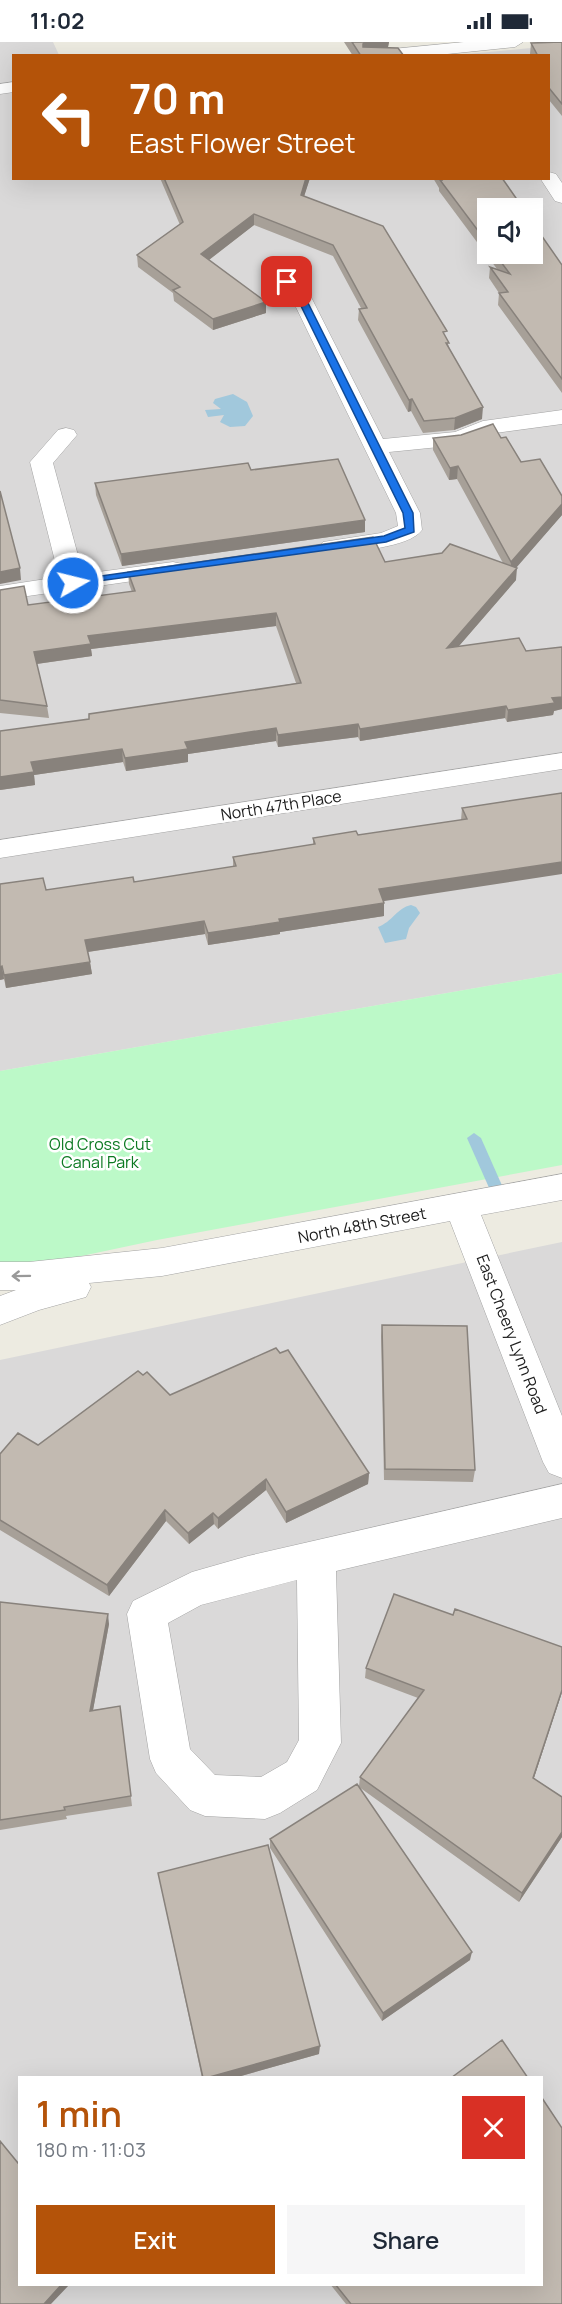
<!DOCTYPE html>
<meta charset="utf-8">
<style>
:root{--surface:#fff;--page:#f6f6f7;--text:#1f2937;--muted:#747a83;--accent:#b45309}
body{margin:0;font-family:Manrope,sans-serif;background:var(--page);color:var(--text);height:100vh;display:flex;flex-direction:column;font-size:22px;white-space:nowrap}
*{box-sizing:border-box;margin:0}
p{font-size:20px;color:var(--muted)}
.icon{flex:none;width:33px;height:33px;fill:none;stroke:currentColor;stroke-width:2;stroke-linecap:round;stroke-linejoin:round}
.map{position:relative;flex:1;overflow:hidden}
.details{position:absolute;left:18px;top:2034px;width:525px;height:210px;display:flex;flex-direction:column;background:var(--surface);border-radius:0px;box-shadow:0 6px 24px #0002}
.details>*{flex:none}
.hud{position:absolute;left:12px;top:12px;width:538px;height:126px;border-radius:0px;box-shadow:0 6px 24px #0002;background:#b45309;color:#fff;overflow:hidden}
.tools{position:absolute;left:477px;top:156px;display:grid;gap:12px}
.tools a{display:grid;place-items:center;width:66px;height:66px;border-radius:0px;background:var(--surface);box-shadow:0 6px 24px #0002;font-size:30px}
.pin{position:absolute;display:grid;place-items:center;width:51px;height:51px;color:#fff;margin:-26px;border-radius:12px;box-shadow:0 3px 9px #0006}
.me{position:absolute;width:66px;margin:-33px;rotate:82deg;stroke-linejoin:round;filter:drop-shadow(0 0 4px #0008)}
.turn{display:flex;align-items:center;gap:21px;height:126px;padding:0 18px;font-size:27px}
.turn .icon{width:78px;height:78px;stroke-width:2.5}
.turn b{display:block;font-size:42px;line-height:51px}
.round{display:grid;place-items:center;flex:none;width:63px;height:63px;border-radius:0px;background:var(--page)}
.summary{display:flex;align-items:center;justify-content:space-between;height:102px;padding:0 18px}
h1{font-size:36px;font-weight:600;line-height:45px;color:var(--accent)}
.action{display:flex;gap:12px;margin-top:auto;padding:12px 18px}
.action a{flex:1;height:69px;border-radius:0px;background:var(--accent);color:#fff;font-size:24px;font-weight:600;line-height:69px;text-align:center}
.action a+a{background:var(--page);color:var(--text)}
.status{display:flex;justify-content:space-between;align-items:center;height:42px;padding:0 30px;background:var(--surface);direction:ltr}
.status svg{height:16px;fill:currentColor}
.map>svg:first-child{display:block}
.residential{fill:#dad9d9;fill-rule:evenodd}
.park{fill:#bcf9c8}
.water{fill:#a1c8dc}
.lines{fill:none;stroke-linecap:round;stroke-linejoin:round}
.stream{fill:#a1c8dc;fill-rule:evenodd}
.minor-casing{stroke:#a3a3a3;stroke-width:1}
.minor{fill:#fff;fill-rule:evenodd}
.wall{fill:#a7a098}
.shaded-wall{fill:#88827c}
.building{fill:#c2bab1;stroke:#88827c;stroke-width:1.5}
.oneway{stroke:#999}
.route{fill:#1a73e8;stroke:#114b97;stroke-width:1.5}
.labels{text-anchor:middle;stroke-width:5;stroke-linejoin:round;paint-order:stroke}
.street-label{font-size:16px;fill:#1c1c1c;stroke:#fff}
.park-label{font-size:16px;fill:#0b7921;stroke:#fff}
</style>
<div class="status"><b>11:02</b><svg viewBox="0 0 49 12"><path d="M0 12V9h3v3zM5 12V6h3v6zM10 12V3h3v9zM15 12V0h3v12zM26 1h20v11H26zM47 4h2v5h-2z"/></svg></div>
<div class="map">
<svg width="562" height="2262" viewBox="0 0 562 2262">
<rect width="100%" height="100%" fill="#edebe1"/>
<path class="residential" d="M0,0H53L59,13L14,14V136H549V14L457,13L562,3V931L0,1029ZM488,166H532V212H488Z
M562,1200V2262H0V1318ZM20,2036H542V2242H20Z"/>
<path class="park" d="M562,931V1123L157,1198L25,1226L0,1227V1029Z"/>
<path class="water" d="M233,352L247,360L253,374L245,384L230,385L220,380L224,373L208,375L205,368L221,367L213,361L215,357Z
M411,863L416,865L420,871L409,886L406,897L385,901L378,885C392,880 397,866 411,863Z"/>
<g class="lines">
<path class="stream" d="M474,1091L481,1096L508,1157L506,1161H496L494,1157L467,1096Z"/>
<defs>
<path id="minor" d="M464,0H523L515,5L428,14H364L372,9Z
M14,40V50L0,52V42Z
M549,130L556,132L562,141V161L555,159L540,136H549Z
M274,220L281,222L311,255L383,397L455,390L483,379L562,368V382L488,392L459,403L389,410L420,471L422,488C409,506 353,509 331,512L323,510L319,505L323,500L381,491L398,484L396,471L292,257L264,226L267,222Z
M66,386L74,388L77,393L53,421L83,532L173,520L182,522L185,527L182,532L0,558V544L59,535L30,420L58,388Z
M562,711V727L0,816V798Z
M562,1132V1158L481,1173L562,1374V1436L549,1431L543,1420L450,1179L162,1234L89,1241L91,1245L86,1255L39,1268L0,1283V1254L16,1248H0V1220H29L162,1206Z
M562,1442V1476L336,1529L341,1701L317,1748L280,1771L265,1777L205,1774L190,1768L156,1731L150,1717L127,1572L133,1559L192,1530L248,1514ZM297,1538L299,1698L287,1720L261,1735L215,1733L190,1707L168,1581L201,1563Z"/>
</defs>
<use href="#minor" class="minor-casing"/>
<use href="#minor" class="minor"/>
</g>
<path class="wall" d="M344,0H389L388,5L404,14H353Z
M562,0V74L549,58V14H531L530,12L531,1Z
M160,136H310L304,154L446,296L449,305L482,377L454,388L423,391L411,369L408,370L358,278L359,267L361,266L333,214L254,183L209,218L266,271L213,288L174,259L173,251L138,225L137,213L180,183Z
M433,136H502L488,166V212H532L562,223V351L498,263L499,251L489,236L490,225L497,227L439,149V146Z
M433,396H501L521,420L562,454V473L516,525V538L458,605L526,609L562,605V667L554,669L553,673L507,680L505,676L360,699L358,695L278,705L276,699L188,712V720L126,729L123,720L34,733L35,743L0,748L89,677L296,641L276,584L91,607L92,614L37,622L47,664L49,676L0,671V548L28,563L132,550L129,542L128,530L385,520L503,521L457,437L449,438L433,408Z
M251,428L365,478V490L122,524L96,453L95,441Z
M562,751L383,859L384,861V874L280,890V892L208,903L205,892L88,910L92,932L6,946L4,937L0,938L46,848L134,840L233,825V815L313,803V796L358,793L461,778L462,766Z
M382,1283L475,1428L473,1440L384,1438L381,1294Z
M170,1353L369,1431L368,1442L286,1481L266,1448L218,1487L214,1482L189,1502L166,1479L109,1554L0,1488V1412L38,1403Z
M0,1560L109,1582L93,1668L120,1664L132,1764L66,1774L67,1777L0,1788Z
M453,1573L562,1605V1650L534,1736L562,1755V1795L519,1860L359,1745L470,1918L382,1979L270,1806V1797L359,1744L360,1735L418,1656L365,1636L366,1626Z
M158,1831L319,2012L234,2036H202Z
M330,2242H542L562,2262H346Z"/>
<path class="shaded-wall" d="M366,0H389L388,5L363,12V2Z
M306,136H310L301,164V153Z
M254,172V183L201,224V212Z
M266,260V271L213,288V277Z
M412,357L411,369L408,370L409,358Z
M483,365L482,377L454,388L455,376Z
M458,424L457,437L449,438L450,426Z
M562,462V473L510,533L511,520Z
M365,478V490L122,524L121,512Z
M20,526L21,538L0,542V530Z
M517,526L516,538L446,619L447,606Z
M276,571V584L91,607L92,614L36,622L34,610L88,594Z
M562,655V667L554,669L553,673L507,680L508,668L552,656Z
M506,664L505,676L360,699V687Z
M358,682V695L278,705V693Z
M276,686V699L188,712V720L126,729L125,716L185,700Z
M122,707L123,720L34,733L35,743L0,748V735L31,720Z
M562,820V832L378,860L379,847Z
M384,861V874L280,890V892L208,903V891L279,877Z
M204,879L205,892L87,910L85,898Z
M90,920L92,932L6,946L4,933Z
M2,924L4,937L0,938V925Z
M369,1431L368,1442L286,1481V1470Z
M266,1437V1448L218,1487V1476Z
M165,1468L166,1479L109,1554L107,1543Z
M213,1471L214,1482L189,1502L188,1491Z
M108,1572L109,1582L91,1679L90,1669Z
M562,1648V1650L531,1745L533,1736Z
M562,1790V1795L519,1860L522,1851Z
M472,1910L470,1918L382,1979L383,1971Z
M320,2004L319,2012L234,2036H206Z
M62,2242H70L51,2262H44Z"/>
<path class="building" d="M352,0H366L363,2V5L398,6L404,14H361Z
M562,0V62L549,46V14H538L531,1Z
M164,136H306L301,153L383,184L447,289L443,290L449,301H446L483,365L455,376L424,379L412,357L409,358L359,267L367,266L333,203L254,172L201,212L266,260L213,277L173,248L180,245L137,213L183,180Z
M441,136H502L523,166H488V202L440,138H442Z
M532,180L562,223V337L499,251L508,250L490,225L510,232L495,212H532Z
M493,382L501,396L506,395L521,420L540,417L562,454V462L511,520L458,424L450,426L433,396L461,393Z
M338,417L365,478L121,512L95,441L248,421L251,428Z
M0,449L20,526L0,530Z
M373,495L385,520L442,511L450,502L517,526L447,606L519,596L526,609L562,605V655L552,656L555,661L508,668L506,664L360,687L358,682L278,693L276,686L185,700L188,707L125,716L122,707L31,720L34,730L0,735V689L89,677V672L301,641L276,571L88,594L91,602L34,610L47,664L0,658V548L24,544L28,563L135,549L128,530Z
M562,751V820L379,847L384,861L279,877L280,880L208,891L204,879L85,898L90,920L4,933L2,924L0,925V842L43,836L46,848L133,835L134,840L236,824L233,815L315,802L313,796L356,789L358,793L467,777L462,766Z
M382,1283L467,1284L475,1428L385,1427Z
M276,1306L280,1311L288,1308L369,1431L286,1470L266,1437L218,1476L213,1471L188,1491L165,1468L107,1543L0,1478V1412L18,1391L38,1403L138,1329L143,1333L147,1330L170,1353Z
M394,1552L453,1573L455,1567L562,1605V1648L533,1736L562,1755V1790L522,1851L360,1735L424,1648L366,1626Z
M0,1560L108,1572L90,1669L120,1664L131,1754L64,1765L65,1768L0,1778Z
M357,1742L472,1910L383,1971L270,1797Z
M268,1803L320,2004L206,2036H203L158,1831Z
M502,1998L528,2036H451Z
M542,2056L562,2086V2262H351L335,2242H542Z
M0,2099L18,2121L20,2120V2242H62L44,2262H0Z"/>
<defs><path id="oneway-shaft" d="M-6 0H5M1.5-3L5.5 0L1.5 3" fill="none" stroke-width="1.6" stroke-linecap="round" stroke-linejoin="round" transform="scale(1.5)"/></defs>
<use class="oneway" href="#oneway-shaft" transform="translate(21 1234) rotate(179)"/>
<path class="route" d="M287,238L305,255L413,471L414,490L386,500L69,543V539L73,538L384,494L405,486L403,471L297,256L283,240Z"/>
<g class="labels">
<g class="street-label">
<text transform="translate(281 763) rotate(-9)" y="6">North 47th Place</text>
<text transform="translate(362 1183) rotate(-11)" y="6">North 48th Street</text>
<text transform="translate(512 1292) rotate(69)" y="6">East Cheery Lynn Road</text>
</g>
<g class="park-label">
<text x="100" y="1108">Old Cross Cut<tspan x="100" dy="18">Canal Park</tspan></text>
</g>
</g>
</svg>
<div class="tools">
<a><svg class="icon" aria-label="sound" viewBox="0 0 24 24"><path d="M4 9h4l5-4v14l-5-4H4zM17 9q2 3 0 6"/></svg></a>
</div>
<div class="pin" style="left:287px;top:240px;background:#d93025"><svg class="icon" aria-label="arrive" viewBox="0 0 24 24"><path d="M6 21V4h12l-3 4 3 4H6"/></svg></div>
<svg class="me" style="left:73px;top:541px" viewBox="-20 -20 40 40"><circle r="17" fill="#1a73e8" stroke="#fff" stroke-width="3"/><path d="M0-11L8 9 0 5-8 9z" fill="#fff"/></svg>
<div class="hud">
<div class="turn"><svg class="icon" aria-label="left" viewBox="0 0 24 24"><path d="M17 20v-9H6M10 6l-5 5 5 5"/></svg><div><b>70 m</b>East Flower Street</div></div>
</div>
<section class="details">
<div class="summary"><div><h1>1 min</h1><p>180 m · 11:03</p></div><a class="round" style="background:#d93025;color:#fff"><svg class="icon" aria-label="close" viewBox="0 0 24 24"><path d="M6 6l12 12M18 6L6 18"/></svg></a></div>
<div class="action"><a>Exit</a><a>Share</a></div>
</section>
</div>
